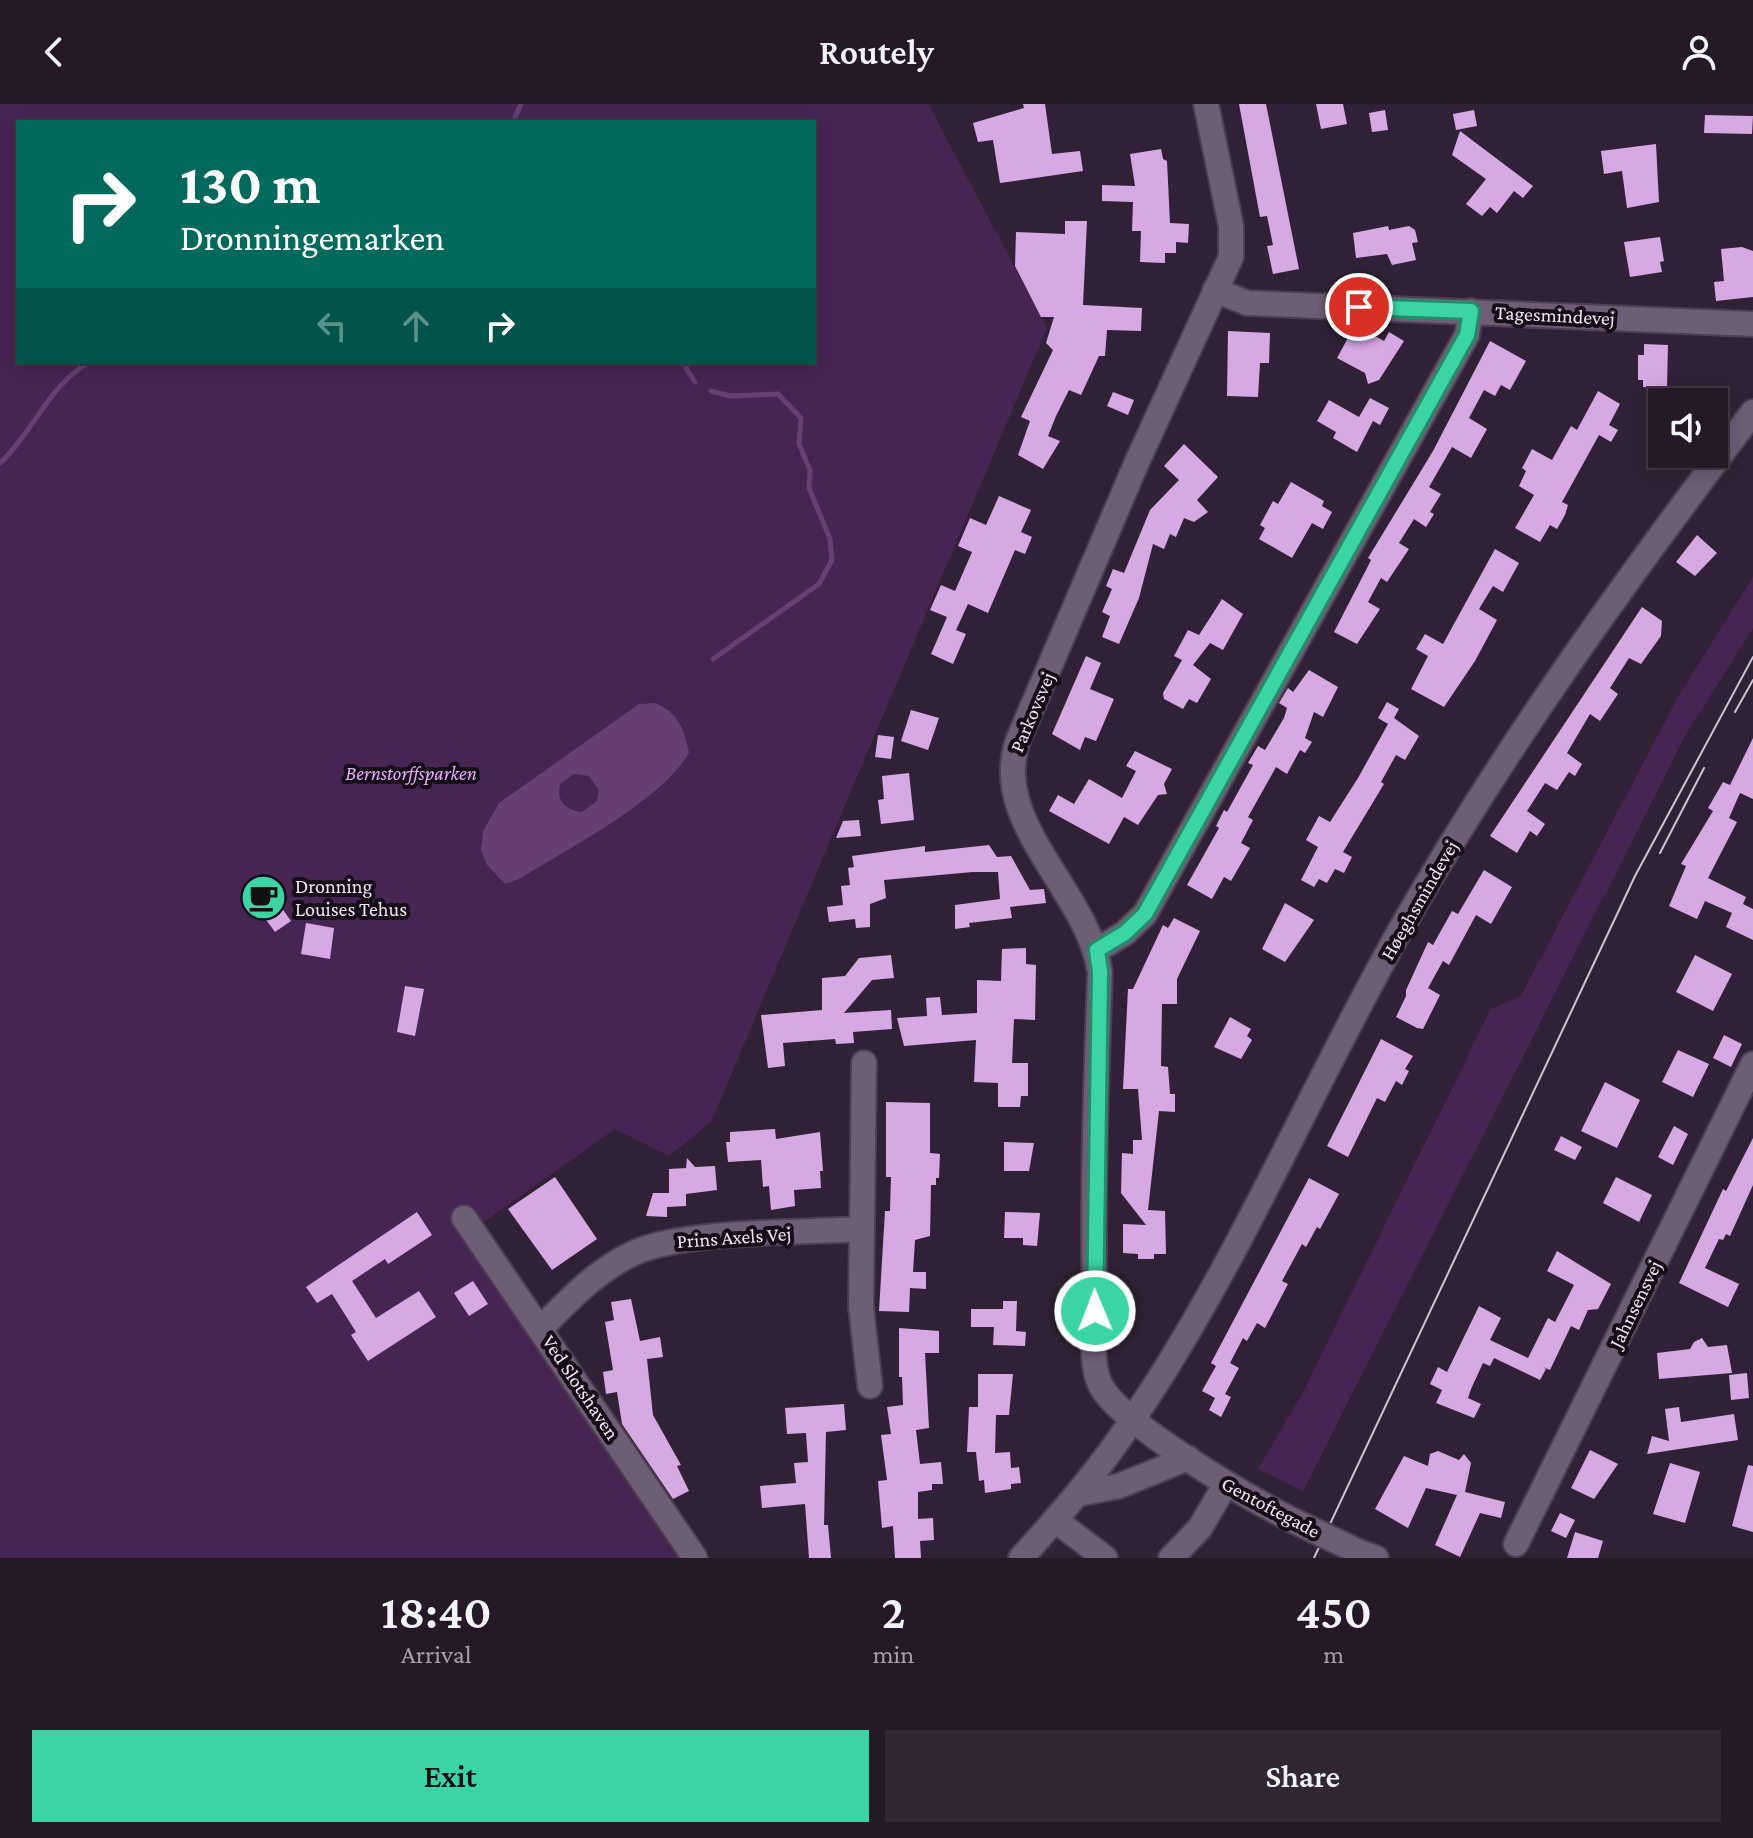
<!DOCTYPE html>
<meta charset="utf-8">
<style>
:root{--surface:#251928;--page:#312634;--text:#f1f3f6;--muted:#a3a0a8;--line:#423845;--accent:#3ad4a5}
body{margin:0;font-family:"Crimson Pro",serif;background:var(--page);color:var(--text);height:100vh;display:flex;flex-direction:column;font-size:30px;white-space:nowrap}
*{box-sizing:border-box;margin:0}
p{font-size:26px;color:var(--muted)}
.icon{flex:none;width:44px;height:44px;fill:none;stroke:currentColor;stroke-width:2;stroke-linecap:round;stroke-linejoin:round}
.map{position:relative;height:1454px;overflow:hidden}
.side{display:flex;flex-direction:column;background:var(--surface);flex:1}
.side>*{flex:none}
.hud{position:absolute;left:16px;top:16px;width:800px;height:244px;border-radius:0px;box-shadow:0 4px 20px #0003,0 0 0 2px var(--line);background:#00695c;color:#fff;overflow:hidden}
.tools{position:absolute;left:1648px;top:284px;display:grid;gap:16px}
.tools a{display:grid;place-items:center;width:80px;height:80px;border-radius:0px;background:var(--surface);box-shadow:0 4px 20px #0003,0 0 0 2px var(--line);font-size:40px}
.pin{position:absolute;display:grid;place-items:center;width:68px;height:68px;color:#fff;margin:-34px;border:4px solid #fff;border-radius:50%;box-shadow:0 2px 8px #0007}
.me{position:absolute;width:88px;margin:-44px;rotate:359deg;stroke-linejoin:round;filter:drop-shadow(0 0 6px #0008)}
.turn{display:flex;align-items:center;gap:28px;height:168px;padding:0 32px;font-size:36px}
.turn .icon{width:104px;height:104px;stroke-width:2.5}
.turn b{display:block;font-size:56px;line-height:68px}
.lanes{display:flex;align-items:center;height:76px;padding:0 32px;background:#0003;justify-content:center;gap:40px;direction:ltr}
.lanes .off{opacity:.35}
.eta{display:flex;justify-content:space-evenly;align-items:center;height:136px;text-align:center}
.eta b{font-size:48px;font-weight:600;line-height:56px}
.cta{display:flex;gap:16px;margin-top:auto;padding:16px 32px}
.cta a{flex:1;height:92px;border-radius:0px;background:var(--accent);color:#111;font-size:32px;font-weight:600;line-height:92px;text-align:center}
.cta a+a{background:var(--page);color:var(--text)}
header{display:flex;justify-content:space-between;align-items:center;height:104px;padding:0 32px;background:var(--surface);font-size:36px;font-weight:600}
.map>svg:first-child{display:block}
.green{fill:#472553;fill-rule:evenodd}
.water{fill:#663f73;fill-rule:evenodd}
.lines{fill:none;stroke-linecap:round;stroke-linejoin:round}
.stream{stroke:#663f73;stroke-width:5}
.building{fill:#d6a9e5}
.minor-casing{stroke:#4d3e51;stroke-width:28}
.minor{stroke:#6f5c75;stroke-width:24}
.tram{stroke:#cfc3d3;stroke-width:2}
.minor-bridge-casing{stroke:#4d3e51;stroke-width:28;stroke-linecap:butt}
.minor-bridge{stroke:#6f5c75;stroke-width:24}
.route-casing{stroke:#268a6b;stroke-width:20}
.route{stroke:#3ad4a5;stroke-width:14}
.labels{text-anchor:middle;stroke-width:8;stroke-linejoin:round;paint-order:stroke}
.street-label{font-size:20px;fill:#f1e6f5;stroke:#150d17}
.park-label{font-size:20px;font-style:italic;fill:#e9adfd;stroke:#150d17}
.poi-label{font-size:20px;fill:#f1e6f5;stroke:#150d17;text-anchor:start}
</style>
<header><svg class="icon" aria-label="back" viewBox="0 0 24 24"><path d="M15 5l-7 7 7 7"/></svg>Routely<svg class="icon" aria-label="person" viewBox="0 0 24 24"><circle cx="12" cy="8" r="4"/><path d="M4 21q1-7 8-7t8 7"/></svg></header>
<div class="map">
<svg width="1753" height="1454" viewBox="0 0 1753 1454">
<rect width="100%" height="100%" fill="#312136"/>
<path class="green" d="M0,0H928L1047,224L711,1018L669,1052L615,1025L461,1134L681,1454H0ZM18,18H814V258H18Z
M1753,473V524L1686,630L1303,1387L1258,1365L1301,1292L1491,905L1521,892L1678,593Z"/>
<path class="water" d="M655,599C678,608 684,625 689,649C661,697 569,744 521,774L505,780L487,761L481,746L483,727L499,699L639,600ZM574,670L589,672L599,686L597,697L582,708C565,706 556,697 560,680Z"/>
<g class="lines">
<path class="stream" d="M513,18L521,0
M687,258L686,264L695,278
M711,287L730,292L778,290L801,314L799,340L810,366L809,384L830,435L832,456L819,480L713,555
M0,359C33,329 49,280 90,258"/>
</g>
<path class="building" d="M1023,0H1045L1052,50L1080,47L1083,67L1000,79L993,36L978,38L973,19L1024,4Z
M1239,0H1266L1299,165L1273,170L1267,142L1273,141L1267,112L1260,113Z
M1316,0H1343L1347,20L1321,25Z
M1385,6L1388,26L1372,28L1369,9Z
M1474,6L1477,22L1456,26L1453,10Z
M1705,11L1753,12L1752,30L1704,29Z
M1460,27L1533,82L1523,94L1514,87L1497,109L1490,103L1482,112L1466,100L1486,75L1452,51Z
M1656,40L1659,98L1627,104L1622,67L1604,70L1601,47Z
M1161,45L1163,55L1167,57L1170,119L1189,120L1188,139L1176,138V149H1165V159L1140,158L1141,127H1132L1133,98L1102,97V81L1135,82L1130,50Z
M1065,117H1087L1083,201L1142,204L1141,227L1107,226L1105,252H1099L1081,291L1069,286L1056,312L1048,332L1060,337L1043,365L1018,351L1030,317L1021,313L1053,246L1046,239L1054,213H1041L1015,162L1016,128L1065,130Z
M1388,122L1389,126L1409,122L1415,126L1418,138L1412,139L1416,156L1392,161L1387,150L1356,154L1353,129Z
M1660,133L1664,157L1660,158L1662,168L1630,173L1624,138Z
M1742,143L1753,147V193L1716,197L1714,178L1724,177L1721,145Z
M1355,221L1384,237L1389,228L1404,237L1379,276L1368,280L1365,269L1337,254Z
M1228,227L1270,229L1269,259H1260L1258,293L1227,292Z
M1490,237L1526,257L1510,286L1501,281L1495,292L1484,286L1469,314L1487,325L1471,354L1452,343L1429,383L1441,390L1430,408L1434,410L1426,423L1414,415L1399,439L1409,445L1387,478L1381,474L1368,498L1380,505L1357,540L1334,528L1366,466L1371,456L1368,454L1433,347Z
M1644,240L1668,241L1667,284L1643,283V276H1638V251H1644Z
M1598,287L1620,300L1609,321L1618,326L1611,338L1599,331L1562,398L1568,401L1565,411L1557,425L1550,421L1540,438L1515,424L1534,391L1519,382L1526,367L1522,364L1532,345L1552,356L1571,322L1577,326Z
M1113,288L1134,296L1128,311L1107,302Z
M1370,294L1389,304L1380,321L1373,317L1357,348L1333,334L1336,328L1317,317L1329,296L1359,313Z
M1184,340L1218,373L1197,396L1208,408L1194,418L1184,414L1176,433L1170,430L1164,445L1153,440L1139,494L1119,540L1102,533L1110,512L1102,508L1112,485L1106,482L1113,465L1124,469L1150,406L1179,376L1164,362Z
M1291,378L1324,397L1322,402L1332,408L1323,425L1312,419L1292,454L1259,435L1265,424L1260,421L1273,397L1278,400Z
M999,392L1031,406L1021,428L1032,433L1025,450L1015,446L988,509L968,500L956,526L966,530L953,560L931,550L947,513L930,506L941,481L955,487L972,448L958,442L970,414L986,421Z
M1697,431L1717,449L1695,472L1676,458Z
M1495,445L1519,459L1503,488L1493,482L1479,505L1497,516L1475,557L1444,603L1411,585L1428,552L1416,545L1425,530L1443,540Z
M1222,495L1243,510L1223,546L1210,539L1193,561L1211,575L1197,599L1189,595L1183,605L1164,595L1163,589L1182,556L1174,552L1188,526L1199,531Z
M1642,503L1662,517L1661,532L1641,560L1629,554L1610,584L1618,590L1600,617L1590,610L1567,649L1582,660L1575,672L1569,668L1557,686L1545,679L1527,707L1545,720L1537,732L1530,727L1517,749L1490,732Z
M1086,552L1101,559L1090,585L1114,595L1096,637L1085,633L1080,646L1052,630Z
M1309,566L1338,583L1323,613L1314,608L1305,634L1312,638L1305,649L1300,646L1287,670L1276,663L1248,713L1253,716L1241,739L1250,744L1231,777L1224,773L1212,795L1187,781L1219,724L1216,722L1224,706L1227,708L1253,661L1248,659L1258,642L1265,646L1284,614L1287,604L1279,599L1288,584L1293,588Z
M1387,598L1399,605L1394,614L1419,632L1405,656L1396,651L1381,678L1384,680L1343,748L1352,753L1344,769L1335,765L1327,779L1319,775L1314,783L1301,776L1318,743L1306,736L1319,712L1330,718L1358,674L1388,620L1378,614Z
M911,606L939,614L928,646L901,637Z
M878,631L894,633L891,655L875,653Z
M1753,634V695L1740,689L1729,714L1737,718L1708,774L1746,793L1743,800L1753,805V836L1726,823L1732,809L1705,797L1697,815L1669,802L1686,762L1681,760L1713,707L1708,704L1723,678L1730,681Z
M1135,647L1172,665L1164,680L1167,690L1158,691L1138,721L1124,713L1109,740L1049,707L1058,691L1074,700L1089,675L1122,694L1136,667L1126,662Z
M909,669L914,716L881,720L878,696L884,695L882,672Z
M859,716L861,732L836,734L843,717Z
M989,741L997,753L1011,752L1030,786L1044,785L1046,799L1010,803L1012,814L969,819L970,823L955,825V801L1000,795L998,768H973L884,776L886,794L870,800V823L856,824L855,815L829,818L827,803L843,801L841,782L850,781L848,764L854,763L852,752L925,742V748Z
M1484,766L1512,783L1491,820L1476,811L1449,861L1443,857L1428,884L1440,891L1423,925L1417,924L1396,913L1406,892V886L1428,838L1433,841L1452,807L1458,810Z
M264,779L291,817L275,828L248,791Z
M1285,799L1314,816L1285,858L1262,845Z
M1174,814L1200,827L1177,875V900H1162L1161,962L1168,963L1170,990H1175V1008L1159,1007L1148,1106L1165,1107L1166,1150H1154V1155H1138V1150L1123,1149V1120L1146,1121L1121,1089L1122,1049L1133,1050V1036H1142L1138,985H1123L1128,885H1133L1163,821L1168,824Z
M306,819L334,824L330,855L301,850Z
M1026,844V860L1036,861L1035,916L1014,915L1012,959H1028V992H1021L1020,1003H998V979L974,978L976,936L904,942L897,914L927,912L926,894L940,893L942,911L977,909V876L1001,877L1002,845Z
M891,851L894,874L872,876L844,909L891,906L892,925L853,928L854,939L836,940L835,935L783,939L785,962L768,964L761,911L822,906V874L845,872L859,854Z
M1695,851L1732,870L1713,907L1676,888Z
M405,882L424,885L415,932L397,928Z
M1230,913L1251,925L1247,932L1252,936L1241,955L1214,943Z
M1724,931L1742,940L1731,963L1713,954Z
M1381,935L1413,952L1405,965L1409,967L1402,981L1396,977L1385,998L1377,994L1348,1053L1327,1042Z
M1678,946L1709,960L1693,993L1662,978Z
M1605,978L1640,996L1617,1044L1581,1027Z
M886,998L930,999V1049L940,1050L939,1074H936V1081H931L930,1132L915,1136L913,1168H926V1185L910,1184L909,1208L879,1207L885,1107H890L891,1073H886Z
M1674,1022L1688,1030L1673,1061L1658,1053Z
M775,1025L776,1035L820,1028L823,1067H820L821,1084L794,1086L795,1102L771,1106L769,1082L763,1083L761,1056L728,1058L726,1038H730V1028Z
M1561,1032L1582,1043L1575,1056L1554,1046Z
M1753,1034V1081L1730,1132L1726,1130L1723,1136L1719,1135L1705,1164L1739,1180L1728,1203L1679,1179L1723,1085L1726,1087Z
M1004,1038L1034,1039L1029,1067H1004Z
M687,1054L695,1063L715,1062L717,1086L686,1090V1102L667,1103V1113L646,1112L653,1089H669V1065L686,1064Z
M555,1073L597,1135L552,1166L508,1105Z
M1616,1073L1652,1091L1639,1118L1603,1099Z
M1309,1074L1339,1090L1320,1125L1317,1123L1306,1143L1302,1140L1282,1177L1288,1180L1265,1224L1257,1219L1247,1237L1243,1234L1230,1259L1239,1264L1225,1290L1231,1293L1221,1313L1209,1306L1215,1294L1202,1287L1216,1262L1211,1259Z
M417,1108L432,1131L388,1160L385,1155L352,1177L376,1214L419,1187L436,1213L368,1257L351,1231L356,1228L332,1190L317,1199L306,1183Z
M1005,1108L1040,1109L1037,1142L1023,1141V1134H1004Z
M1557,1147L1611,1180L1598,1205L1588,1206L1579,1226L1571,1222L1550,1266L1543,1263L1546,1265L1540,1276L1494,1254L1490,1262L1483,1259L1471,1285L1468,1294L1481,1300L1474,1314L1436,1299L1442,1286L1430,1280L1438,1263L1447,1268L1479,1202L1501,1214L1490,1236L1528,1254L1548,1214L1555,1218L1574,1181L1547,1167Z
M473,1177L488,1200L469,1212L454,1189Z
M631,1195L640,1237L660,1233L663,1253L647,1255L653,1311L681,1361L677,1362L689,1387L673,1395L622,1320L617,1288L606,1290L603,1268L613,1266L605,1218L614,1216L611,1198Z
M1003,1197H1017L1016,1227L1026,1228L1025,1242L993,1241L994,1223H971V1205H1003Z
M899,1224L939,1227V1249H925L929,1324L916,1326L920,1360L941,1358L943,1380H932V1386L918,1388V1415L933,1414L934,1436L920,1437L921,1454H895L893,1422L882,1424L878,1377L887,1376L881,1331L891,1330L887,1303L903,1301L902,1273H899Z
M1702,1234L1708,1243L1727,1241L1732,1269L1659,1275L1657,1249L1690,1245L1694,1238Z
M1747,1269L1749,1294L1731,1296L1729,1271Z
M978,1270H1013L1009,1311H996L995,1349L1010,1348L1011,1364L1019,1363L1021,1379L1011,1380V1385L985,1389L984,1376L979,1377L976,1348H967L969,1303H978Z
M844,1300L846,1326L826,1328L824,1421H828L831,1454H809L805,1400L762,1404L760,1382L796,1379L794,1359L808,1358L806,1329L787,1330L785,1304Z
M1679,1303L1681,1318L1734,1310L1738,1336L1647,1350L1652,1332L1669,1337L1665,1305Z
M1590,1346L1618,1360L1594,1395L1571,1384Z
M1438,1347L1459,1356L1464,1350L1471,1359L1465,1388L1505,1398L1501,1414L1480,1409L1460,1453L1435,1441L1457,1391L1426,1384L1408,1424L1375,1405L1404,1352L1428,1362L1430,1350Z
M1670,1359L1700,1368L1685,1419L1653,1410Z
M1748,1361L1753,1362V1428L1732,1422Z
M1560,1409L1575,1416L1566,1434L1551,1427Z
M1575,1428L1603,1437L1598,1454H1567Z"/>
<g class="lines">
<defs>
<path id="minor" d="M1206,0L1231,122V153L1137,358L1019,634C987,717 1087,785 1100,868C1096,979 1092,1091 1095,1202C1095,1225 1090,1259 1100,1280C1118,1319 1251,1395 1292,1416
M1215,186L1247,199L1753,220
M1097,846L1125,829L1145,810L1467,231L1471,207
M864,959L861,1203L870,1282
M464,1114L695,1454
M541,1224C570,1195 598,1165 636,1148C689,1126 800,1129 861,1125
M1078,1390L1119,1382L1188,1354
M1055,1416L1105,1454
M1516,1440L1753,960
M1359,1448L1376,1454
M1021,1454C1061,1410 1100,1365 1133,1315C1238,1161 1310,985 1402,823C1506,641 1627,474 1753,308
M1171,1454L1200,1424L1225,1381"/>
</defs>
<use href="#minor" class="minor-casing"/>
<use href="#minor" class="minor"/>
<path class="tram" d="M1735,608L1753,576
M1660,749L1704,664
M1314,1454L1635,772L1753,553"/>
<defs>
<path id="minor-bridge" d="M1292,1416L1359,1448"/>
</defs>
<use href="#minor-bridge" class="minor-bridge-casing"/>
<use href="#minor-bridge" class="minor-bridge"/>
</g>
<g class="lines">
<defs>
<path id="route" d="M1095,1207L1100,868L1097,846L1125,829L1145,810L1467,231L1471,207L1359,203"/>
</defs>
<use href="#route" class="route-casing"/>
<use href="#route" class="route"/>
</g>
<defs>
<symbol id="cafe-disc" viewBox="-11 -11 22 22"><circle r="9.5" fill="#3ad4a5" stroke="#150d17"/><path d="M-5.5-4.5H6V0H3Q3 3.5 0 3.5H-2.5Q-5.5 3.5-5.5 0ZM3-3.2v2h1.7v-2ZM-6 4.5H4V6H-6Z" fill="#111"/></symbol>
</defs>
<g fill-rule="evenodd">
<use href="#cafe-disc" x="238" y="768" width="51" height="51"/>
</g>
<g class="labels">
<g class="street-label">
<text transform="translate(1555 211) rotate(3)" y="7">Tagesmindevej</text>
<text transform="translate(1032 608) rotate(-67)" y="7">Parkovsvej</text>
<text transform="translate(1419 796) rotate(-60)" y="7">Høeghsmindevej</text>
<text transform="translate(734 1133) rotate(-4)" y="7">Prins Axels Vej</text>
<text transform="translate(1635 1200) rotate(-64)" y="7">Jahnsensvej</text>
<text transform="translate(581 1283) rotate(56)" y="7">Ved Slotshaven</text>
<text transform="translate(1271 1403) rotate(28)" y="7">Gentoftegade</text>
</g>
<g class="park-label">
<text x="411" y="676">Bernstorffsparken</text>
</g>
<g class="poi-label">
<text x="295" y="789">Dronning<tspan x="295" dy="23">Louises Tehus</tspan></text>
</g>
</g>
</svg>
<div class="tools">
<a><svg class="icon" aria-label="sound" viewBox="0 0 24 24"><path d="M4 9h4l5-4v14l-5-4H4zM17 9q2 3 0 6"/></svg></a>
</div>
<div class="pin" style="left:1359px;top:203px;background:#d93025"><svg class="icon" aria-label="arrive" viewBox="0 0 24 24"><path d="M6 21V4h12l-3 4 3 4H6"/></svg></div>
<svg class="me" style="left:1095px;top:1207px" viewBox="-20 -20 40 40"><circle r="17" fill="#3ad4a5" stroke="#fff" stroke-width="3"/><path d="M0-11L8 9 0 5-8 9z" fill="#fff"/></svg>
<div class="hud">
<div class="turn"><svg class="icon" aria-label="right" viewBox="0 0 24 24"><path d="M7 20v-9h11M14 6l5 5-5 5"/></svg><div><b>130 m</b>Dronningemarken</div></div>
<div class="lanes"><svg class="icon off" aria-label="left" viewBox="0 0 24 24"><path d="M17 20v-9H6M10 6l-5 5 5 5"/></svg><svg class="icon off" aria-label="ahead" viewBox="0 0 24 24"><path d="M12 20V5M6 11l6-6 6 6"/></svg><svg class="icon" aria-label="right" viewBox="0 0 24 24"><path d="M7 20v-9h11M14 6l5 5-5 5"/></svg></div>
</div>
</div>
<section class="side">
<div class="eta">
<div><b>18:40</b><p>Arrival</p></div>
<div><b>2</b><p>min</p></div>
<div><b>450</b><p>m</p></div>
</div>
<div class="cta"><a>Exit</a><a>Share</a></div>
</section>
